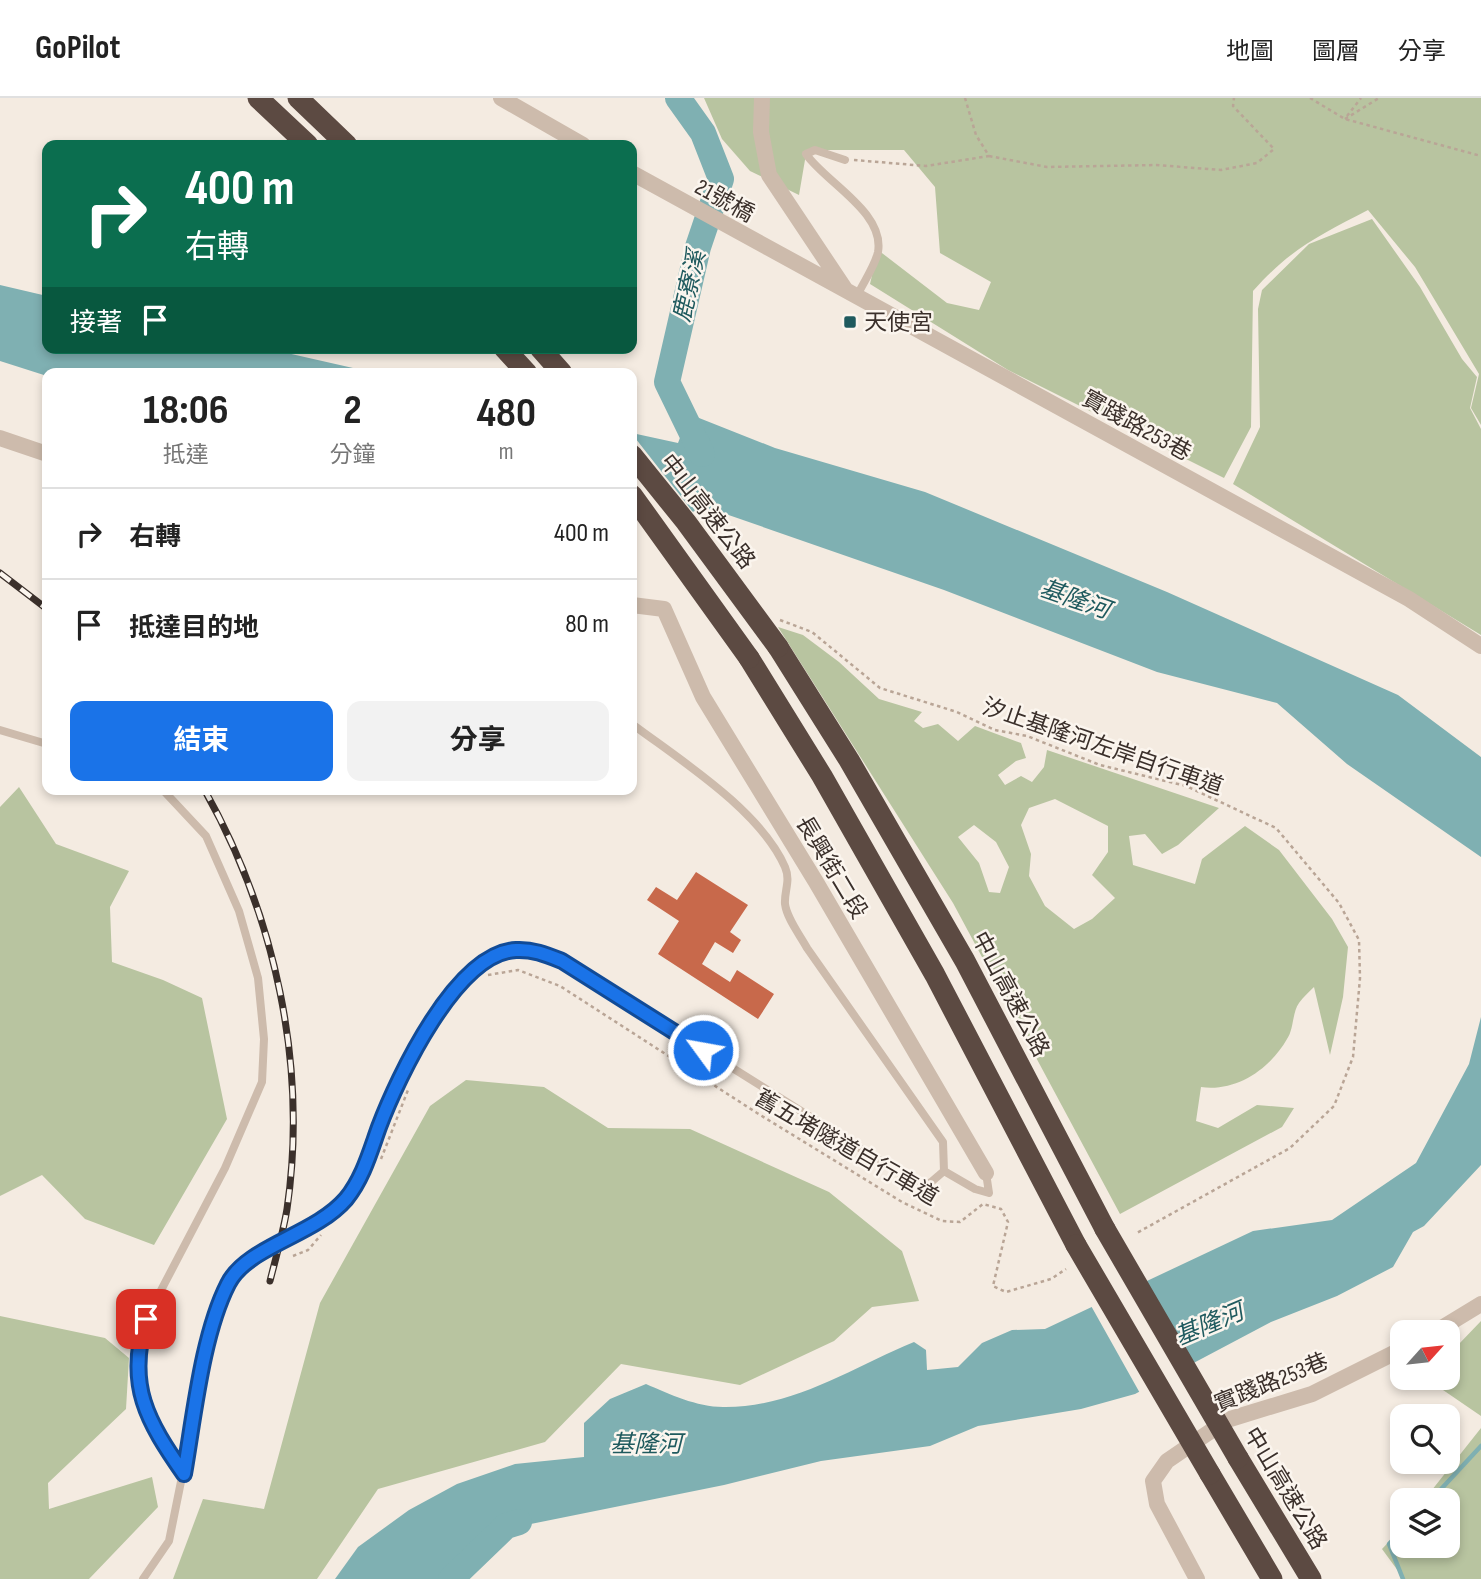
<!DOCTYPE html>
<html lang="zh-TW">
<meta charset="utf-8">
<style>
:root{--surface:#fff;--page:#f2f2f2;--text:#222;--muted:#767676;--line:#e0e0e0;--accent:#1a73e8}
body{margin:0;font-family:"Sofia Sans Condensed","Noto Sans TC",sans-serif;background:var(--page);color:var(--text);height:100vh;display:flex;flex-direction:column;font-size:26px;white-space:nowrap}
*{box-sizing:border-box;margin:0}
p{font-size:23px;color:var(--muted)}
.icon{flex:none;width:38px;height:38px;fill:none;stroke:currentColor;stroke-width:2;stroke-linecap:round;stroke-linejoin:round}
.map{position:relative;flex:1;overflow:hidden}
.drawer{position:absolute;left:42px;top:270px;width:595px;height:427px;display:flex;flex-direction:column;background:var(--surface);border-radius:14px;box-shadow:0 4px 10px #0003}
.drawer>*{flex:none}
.top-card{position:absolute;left:42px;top:42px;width:595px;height:214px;border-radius:14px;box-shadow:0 4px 10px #0003;background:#0b6e4f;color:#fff;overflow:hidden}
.needle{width:46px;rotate:63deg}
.buttons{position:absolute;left:1390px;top:1222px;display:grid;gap:14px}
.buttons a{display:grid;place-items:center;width:70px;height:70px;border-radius:14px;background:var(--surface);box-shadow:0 4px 10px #0003;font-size:35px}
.pin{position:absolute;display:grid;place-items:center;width:60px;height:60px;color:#fff;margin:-30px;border-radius:14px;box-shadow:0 4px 10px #0006}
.me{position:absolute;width:77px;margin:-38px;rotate:302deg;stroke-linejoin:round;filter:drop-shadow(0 0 5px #0008)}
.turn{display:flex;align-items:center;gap:24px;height:147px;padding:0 28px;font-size:32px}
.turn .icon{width:91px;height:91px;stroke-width:2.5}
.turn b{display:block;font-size:49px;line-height:60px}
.then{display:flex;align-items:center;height:66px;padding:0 28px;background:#0003;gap:14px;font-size:26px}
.eta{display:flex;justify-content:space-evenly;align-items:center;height:119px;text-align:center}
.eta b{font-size:42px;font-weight:700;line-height:49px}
.button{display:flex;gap:14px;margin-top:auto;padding:14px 28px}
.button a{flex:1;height:80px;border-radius:14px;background:var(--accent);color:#fff;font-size:28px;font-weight:700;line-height:80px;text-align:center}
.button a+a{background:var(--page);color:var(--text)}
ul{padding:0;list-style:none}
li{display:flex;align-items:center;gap:21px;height:91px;padding:0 28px;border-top:2px solid var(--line)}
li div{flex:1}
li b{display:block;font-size:26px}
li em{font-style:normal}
header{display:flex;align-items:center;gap:42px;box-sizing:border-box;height:98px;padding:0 35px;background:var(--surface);border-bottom:2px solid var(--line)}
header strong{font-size:33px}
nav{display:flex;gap:38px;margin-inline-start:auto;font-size:24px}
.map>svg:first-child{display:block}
.green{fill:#b8c4a0;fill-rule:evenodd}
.water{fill:#7fb0b2}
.pier{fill:#f4ebe1}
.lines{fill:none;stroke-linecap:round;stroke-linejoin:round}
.stream{stroke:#7fb0b2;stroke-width:4.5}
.river{stroke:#7fb0b2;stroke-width:26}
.building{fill:#c8694b}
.path{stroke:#b9a596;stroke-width:2.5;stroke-dasharray:3.5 3.5;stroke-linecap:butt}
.lane{stroke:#cdbbac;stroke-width:8}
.street{stroke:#cdbbac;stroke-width:16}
.highway{stroke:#5c4a42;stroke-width:21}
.rail-casing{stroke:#3b302b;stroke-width:7}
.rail{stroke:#fbf5ee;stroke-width:4.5;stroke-dasharray:13;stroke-linecap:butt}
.lane-bridge{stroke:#cdbbac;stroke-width:8}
.highway-bridge{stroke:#5c4a42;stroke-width:21}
.route-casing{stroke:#114b97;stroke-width:18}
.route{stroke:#1a73e8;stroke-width:12}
.poi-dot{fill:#1f5a5e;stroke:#fbf5ee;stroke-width:2.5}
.labels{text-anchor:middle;stroke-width:5;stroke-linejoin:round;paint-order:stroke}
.street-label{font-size:23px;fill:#3b302b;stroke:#fbf5ee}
.poi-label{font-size:23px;fill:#3b302b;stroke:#fbf5ee;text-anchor:start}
.water-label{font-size:24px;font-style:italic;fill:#1f5a5e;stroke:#fbf5ee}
</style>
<header>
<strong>GoPilot</strong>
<nav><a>地圖</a><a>圖層</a><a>分享</a></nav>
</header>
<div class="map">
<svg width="1481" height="1481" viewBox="0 0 1481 1481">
<rect width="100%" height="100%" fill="#f4ebe1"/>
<path class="green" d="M704,0H1481V327L1471,310L1479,276L1415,169L1368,112C1320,137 1290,151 1253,193L1251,329L1224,380L1008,272L870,186L878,152L947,205L979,212L991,184L940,155L935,89L904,52H815L806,56L799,97L750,73L722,41Z
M1372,121L1420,189L1462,261L1477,279L1470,310L1481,331V537L1233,386L1260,329L1258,211L1262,192L1309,146Z
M778,529L803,537L839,564L879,601L922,614L914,623L923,630L938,626L958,643L975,628L1021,645L1026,660L1016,663L998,677L1005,687L1021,678L1032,684L1044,669L1047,652L1219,710L1178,747L1162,756L1145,736L1129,738L1133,767L1195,786L1202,761L1245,728L1279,752L1332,821L1348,849L1343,899L1330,957L1314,889C1309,894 1303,899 1299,905C1292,915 1294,931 1287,941C1270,971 1236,994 1201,989L1196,1023L1218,1030L1257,1007L1294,1010L1282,1029L1120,1116L953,805ZM1055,701L1108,728V754L1092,777L1115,800L1092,821L1074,831L1045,808L1029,778L1031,756L1021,727L1029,710ZM974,727L996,744L1009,769L1000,795L989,794L979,765L958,739Z
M19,689L56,746L129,773L110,809L112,864L163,882L202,900L227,1021L154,1147L85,1121L42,1077L0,1098V709Z
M466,982L544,989L608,1030L690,1031L829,1094L902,1153L919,1203L872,1209L834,1243L740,1287L621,1266L545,1344L378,1391L317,1481H173L203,1401L264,1411L320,1205L430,1008Z
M0,1218L105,1240L129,1260L126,1311L48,1385L49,1411L152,1379L158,1409L89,1481H0Z
M1481,1223V1318L1424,1279H1447V1252L1458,1247Z
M1481,1330V1481H1404L1382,1451L1402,1430V1447H1447V1402H1424Z"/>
<path class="water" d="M0,187L47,198V250H265L375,275H47V278L0,263Z
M689,316L775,350L925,394L1167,494L1398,597L1481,659V759L1347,666L1277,605L1157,574L944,492L717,413L632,415V335L678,345Z
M1481,919V1067L1424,1128L1413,1134L1393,1169L1337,1198L1271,1224L1135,1296L1081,1311L978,1328L930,1348L821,1363L724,1387L506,1431L443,1481H335L358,1449L409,1412L457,1386L515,1366L584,1359V1325L610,1301L646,1286C669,1296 697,1309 723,1309C793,1310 851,1270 914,1244L926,1252L927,1272L958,1269L982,1245L1012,1232L1045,1231L1253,1133L1332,1122L1416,1065L1469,966Z"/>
<path class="pier" d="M632,336L683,401L695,417L632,418Z
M1143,1182L1194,1269L1141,1297L1090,1206Z"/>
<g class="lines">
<path class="stream" d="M1431,1402L1481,1348
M1402,1432L1389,1446L1403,1481"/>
<path class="river" d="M678,0L703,35L721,81L698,149L667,284L702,356
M451,1481L506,1428L519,1424"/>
</g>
<path class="building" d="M696,774L748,807L730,834L741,842L733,855L715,844L702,866L730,884L737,872L774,896L758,921L658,856L679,823L647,802L656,789L677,802Z"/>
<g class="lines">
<path class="path" d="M1310,0L1345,21L1481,58
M1347,18L1361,0
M1345,21L1379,0
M989,58L1047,69L1156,67L1221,72L1257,65L1274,51L1233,8L1234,0
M854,62L926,68L989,58L976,37L965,0
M780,522L812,534L880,590L957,614L995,632L1027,638L1100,667L1186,688L1276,730L1339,805L1359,842L1360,880L1353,959L1334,1008L1290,1050L1135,1136
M488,877L518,872L560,888L757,1015L902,1104L942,1123L960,1124L983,1106L1001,1111L1008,1124L993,1188L1006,1194L1051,1181L1066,1171
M381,1061L408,992
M293,1158L308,1152L321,1137"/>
<path class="lane" d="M845,62L815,52L806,56C825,84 885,114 878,154C875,168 863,185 857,198
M0,632L47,646
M162,691L206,738L239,813L258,880L264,941L262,984L225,1070L146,1221L138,1249L141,1295L151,1328L184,1376
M944,1073L975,1091L989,1095L986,1075
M289,1141C310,1131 329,1119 345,1101C363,1081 370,1053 379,1029C399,978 454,857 516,852C533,851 547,857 562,863L914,1084L930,1085L944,1073L943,1044L807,850C800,837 787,821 785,806C784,793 791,783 785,769C760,712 680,662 632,626
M143,1481L169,1443L212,1230L228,1185L244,1163L269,1152"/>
<path class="street" d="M501,0L583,47
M762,0L761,34L769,77L845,191
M632,75L1409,501L1481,548
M0,340L47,356
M632,507L664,511L703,599L816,784L986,1075
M1435,1234L1481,1206
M1197,1481L1157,1406L1153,1383L1167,1363L1227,1322L1312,1296L1402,1251"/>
<path class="highway" d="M258,0L308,47
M298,0L347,47
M504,250L527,275
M540,250L562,275
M778,549L849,662L965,863L1105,1131
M749,560L822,678L935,877L1076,1147
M1238,1360L1311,1481
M1210,1376L1272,1481"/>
<defs>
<path id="rail" d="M0,475L47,511
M204,691C275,817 308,967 287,1111C283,1135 276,1159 270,1183"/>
</defs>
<use href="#rail" class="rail-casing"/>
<use href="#rail" class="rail"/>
<path class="lane-bridge" d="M269,1152L289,1141"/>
<path class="highway-bridge" d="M632,357L686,424L778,549
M632,397L749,560
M1105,1131L1238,1360
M1076,1147L1210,1376"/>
</g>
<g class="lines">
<defs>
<path id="route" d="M146,1221C126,1287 147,1323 184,1376C194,1319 202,1237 228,1186C247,1148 314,1138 346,1101C363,1080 370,1054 379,1029C398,979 456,855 516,852C533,851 547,857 562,863L703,952"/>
</defs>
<use href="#route" class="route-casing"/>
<use href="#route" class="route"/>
</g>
<rect class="poi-dot" x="843" y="217" width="14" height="14" rx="3.5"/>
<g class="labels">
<g class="street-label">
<text transform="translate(725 102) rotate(29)" y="8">21號橋</text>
<text transform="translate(1137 327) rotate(29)" y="8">實踐路253巷</text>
<text transform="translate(708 413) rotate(52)" y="8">中山高速公路</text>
<text transform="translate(1103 648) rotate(19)" y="8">汐止基隆河左岸自行車道</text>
<text transform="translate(832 769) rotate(59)" y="8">長興街二段</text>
<text transform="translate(1011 896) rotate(62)" y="8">中山高速公路</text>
<text transform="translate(847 1049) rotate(30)" y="8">舊五堵隧道自行車道</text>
<text transform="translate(1271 1284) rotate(-22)" y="8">實踐路253巷</text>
<text transform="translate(1286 1390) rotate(59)" y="8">中山高速公路</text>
</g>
<g class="poi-label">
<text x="864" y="232">天使宮</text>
</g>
<g class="water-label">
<text transform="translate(689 188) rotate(-77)" y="8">鹿寮溪</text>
<text transform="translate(1075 501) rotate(19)" y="8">基隆河</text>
<text transform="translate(1209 1226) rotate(-23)" y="8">基隆河</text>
<text x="646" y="1354">基隆河</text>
</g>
</g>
</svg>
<div class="buttons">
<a><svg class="needle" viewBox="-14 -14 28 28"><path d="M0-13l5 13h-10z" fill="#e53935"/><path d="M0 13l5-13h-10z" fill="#767676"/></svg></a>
<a><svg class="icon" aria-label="search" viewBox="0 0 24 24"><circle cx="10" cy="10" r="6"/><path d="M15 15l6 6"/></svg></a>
<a><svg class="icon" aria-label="layers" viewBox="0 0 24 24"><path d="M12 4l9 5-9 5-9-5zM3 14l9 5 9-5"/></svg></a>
</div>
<div class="pin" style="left:146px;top:1221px;background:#d93025"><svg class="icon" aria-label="arrive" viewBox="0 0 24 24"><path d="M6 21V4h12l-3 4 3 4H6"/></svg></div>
<svg class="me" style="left:703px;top:952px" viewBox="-20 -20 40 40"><circle r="17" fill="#1a73e8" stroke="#fff" stroke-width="3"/><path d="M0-11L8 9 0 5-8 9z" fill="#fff"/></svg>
<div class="top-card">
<div class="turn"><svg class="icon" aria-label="right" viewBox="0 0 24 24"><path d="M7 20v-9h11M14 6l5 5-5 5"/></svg><div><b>400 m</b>右轉</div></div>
<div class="then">接著<svg class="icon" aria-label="arrive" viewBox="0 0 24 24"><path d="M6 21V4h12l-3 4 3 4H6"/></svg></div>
</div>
<section class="drawer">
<div class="eta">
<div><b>18:06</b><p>抵達</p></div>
<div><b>2</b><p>分鐘</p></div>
<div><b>480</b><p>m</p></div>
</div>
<ul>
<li><svg class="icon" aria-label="right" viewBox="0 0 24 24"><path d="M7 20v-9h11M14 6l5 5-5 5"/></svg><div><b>右轉</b></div><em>400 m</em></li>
<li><svg class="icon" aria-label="arrive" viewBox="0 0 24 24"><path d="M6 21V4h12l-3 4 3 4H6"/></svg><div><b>抵達目的地</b></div><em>80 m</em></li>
</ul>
<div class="button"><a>結束</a><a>分享</a></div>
</section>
</div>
